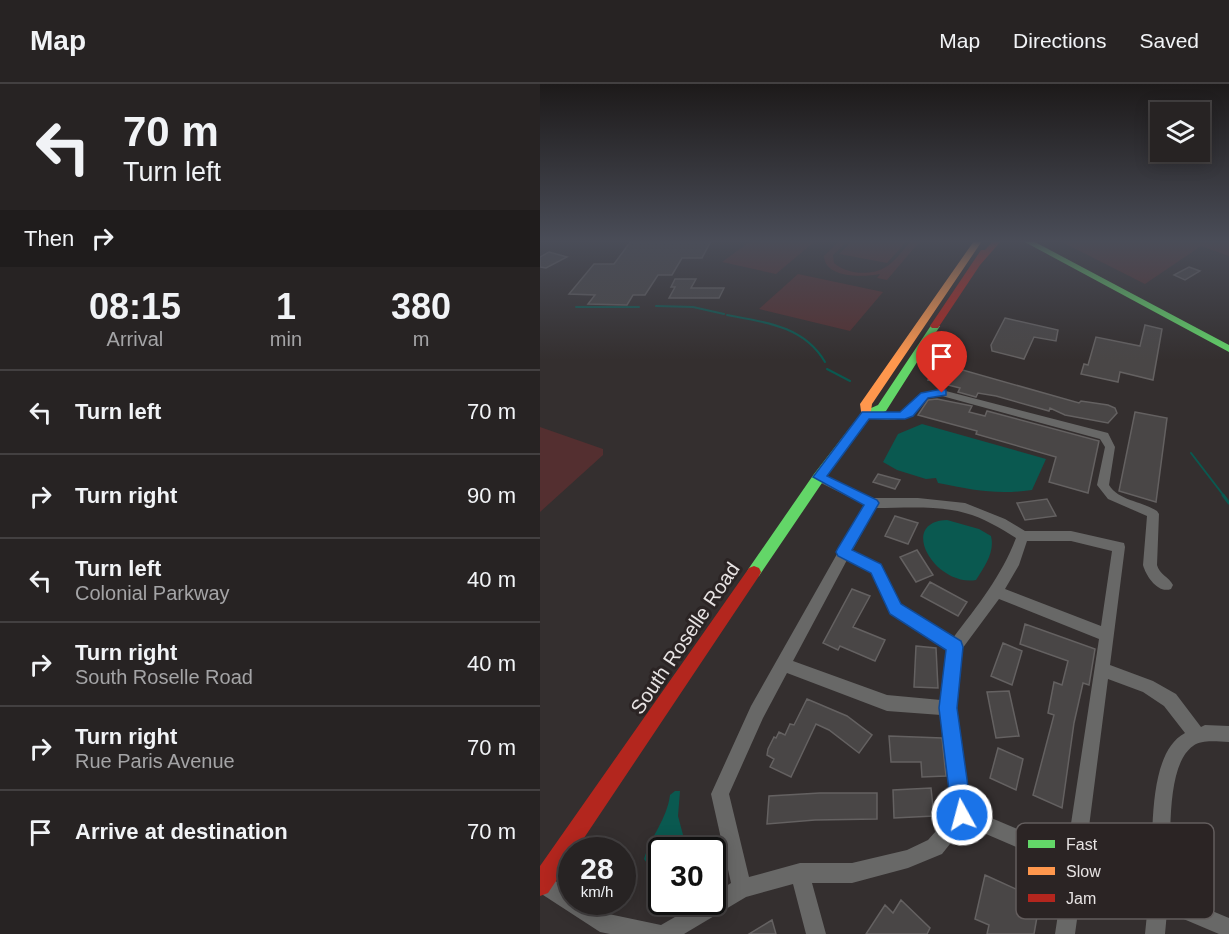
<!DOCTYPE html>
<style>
:root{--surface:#272323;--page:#2f2b2b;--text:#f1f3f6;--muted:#a4a4a6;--line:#434041}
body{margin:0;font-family:Helvetica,sans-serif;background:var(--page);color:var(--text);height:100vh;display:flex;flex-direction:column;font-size:22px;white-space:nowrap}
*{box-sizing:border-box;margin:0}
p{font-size:20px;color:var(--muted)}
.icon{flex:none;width:33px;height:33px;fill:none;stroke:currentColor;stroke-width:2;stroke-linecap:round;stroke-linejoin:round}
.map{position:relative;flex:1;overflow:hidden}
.side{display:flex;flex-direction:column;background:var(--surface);width:540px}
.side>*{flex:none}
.banner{background:#272323;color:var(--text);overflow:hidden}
.fabs{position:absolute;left:610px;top:18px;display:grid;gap:12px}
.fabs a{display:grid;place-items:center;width:60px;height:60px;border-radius:0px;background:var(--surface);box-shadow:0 3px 15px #0003,0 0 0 2px var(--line);font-size:30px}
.speed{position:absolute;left:18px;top:753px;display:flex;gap:12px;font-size:30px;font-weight:700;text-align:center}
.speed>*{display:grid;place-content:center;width:78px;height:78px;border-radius:50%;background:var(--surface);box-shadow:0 3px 15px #0003,0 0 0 2px var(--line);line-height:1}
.speed small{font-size:15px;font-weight:400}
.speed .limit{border:3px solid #111;border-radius:9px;background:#fff;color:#111}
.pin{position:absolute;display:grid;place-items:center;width:51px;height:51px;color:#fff;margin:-62px -26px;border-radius:50% 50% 50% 0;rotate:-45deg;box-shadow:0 0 6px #0007}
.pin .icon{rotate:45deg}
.me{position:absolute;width:66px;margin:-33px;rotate:353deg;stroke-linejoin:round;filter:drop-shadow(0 0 4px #0008)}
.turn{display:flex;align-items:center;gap:21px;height:126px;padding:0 24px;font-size:27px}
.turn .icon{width:78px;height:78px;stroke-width:2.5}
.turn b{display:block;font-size:42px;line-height:51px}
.then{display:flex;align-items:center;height:57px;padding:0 24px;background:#0003;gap:12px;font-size:22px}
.eta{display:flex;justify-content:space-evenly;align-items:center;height:102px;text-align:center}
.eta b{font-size:36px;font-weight:800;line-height:42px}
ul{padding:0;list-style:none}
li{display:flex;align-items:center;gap:18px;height:84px;padding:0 24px;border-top:2px solid var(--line)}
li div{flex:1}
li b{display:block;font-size:22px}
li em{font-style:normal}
header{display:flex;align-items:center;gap:36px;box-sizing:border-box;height:84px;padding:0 30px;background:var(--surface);border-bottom:2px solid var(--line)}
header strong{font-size:28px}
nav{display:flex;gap:33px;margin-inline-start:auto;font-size:21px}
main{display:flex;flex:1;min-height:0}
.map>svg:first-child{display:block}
.green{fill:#542f30}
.water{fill:#0a5950}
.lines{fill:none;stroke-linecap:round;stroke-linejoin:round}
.stream-far1{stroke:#0a5950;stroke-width:2}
.stream{stroke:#0a5950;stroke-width:3}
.building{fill:#494646;stroke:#646161;stroke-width:1.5}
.street{fill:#686867;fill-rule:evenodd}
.fast{fill:#63d668;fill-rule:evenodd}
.slow{fill:#ff974d;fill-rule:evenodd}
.jam{fill:#b3261e;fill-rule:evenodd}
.route{fill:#1a73e8;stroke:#114b97;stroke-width:1.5}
.labels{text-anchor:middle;stroke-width:6;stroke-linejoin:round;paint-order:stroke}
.near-street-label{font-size:20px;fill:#e7e3e3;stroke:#2b2424}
.key{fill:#2b2424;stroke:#635d5d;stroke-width:1.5}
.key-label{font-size:16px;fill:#e7e3e3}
</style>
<header>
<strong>Map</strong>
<nav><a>Map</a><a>Directions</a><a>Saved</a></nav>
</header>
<main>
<section class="side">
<div class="banner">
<div class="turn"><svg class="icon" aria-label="left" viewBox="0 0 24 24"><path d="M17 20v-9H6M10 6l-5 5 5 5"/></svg><div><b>70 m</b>Turn left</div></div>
<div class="then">Then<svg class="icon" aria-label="right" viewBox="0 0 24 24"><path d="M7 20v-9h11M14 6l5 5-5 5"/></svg></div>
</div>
<div class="eta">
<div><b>08:15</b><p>Arrival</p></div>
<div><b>1</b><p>min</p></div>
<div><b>380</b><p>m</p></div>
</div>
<ul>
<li><svg class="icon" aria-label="left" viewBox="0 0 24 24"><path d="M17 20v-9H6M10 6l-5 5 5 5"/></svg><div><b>Turn left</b></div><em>70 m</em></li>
<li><svg class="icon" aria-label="right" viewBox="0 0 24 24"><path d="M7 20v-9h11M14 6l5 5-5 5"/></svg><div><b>Turn right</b></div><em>90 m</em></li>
<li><svg class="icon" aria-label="left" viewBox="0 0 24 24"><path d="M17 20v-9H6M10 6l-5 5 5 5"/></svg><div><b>Turn left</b><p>Colonial Parkway</p></div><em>40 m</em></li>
<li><svg class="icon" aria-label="right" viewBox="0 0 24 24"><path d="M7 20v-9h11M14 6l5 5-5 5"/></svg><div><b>Turn right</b><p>South Roselle Road</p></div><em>40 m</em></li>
<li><svg class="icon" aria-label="right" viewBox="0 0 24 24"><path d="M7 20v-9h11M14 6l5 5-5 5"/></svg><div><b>Turn right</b><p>Rue Paris Avenue</p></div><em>70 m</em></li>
<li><svg class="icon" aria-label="arrive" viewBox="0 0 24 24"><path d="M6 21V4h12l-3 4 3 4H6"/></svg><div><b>Arrive at destination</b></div><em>70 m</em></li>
</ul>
</section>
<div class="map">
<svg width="689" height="850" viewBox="0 0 689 850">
<rect width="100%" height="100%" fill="#342f2f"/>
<path class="green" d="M211,157H275L236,190L182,178Z
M299,157H308L293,171L294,179C306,190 330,192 344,184C354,179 363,166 371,157H380L347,196L337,194L340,190C324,193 285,195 284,172Z
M312,157H367L347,179L299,170Z
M520,157H689V172L661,162L605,200Z
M258,190L343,208L310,247L219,225Z
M0,343L63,365V371L0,428Z"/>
<path class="water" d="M382,340L506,375L492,406C457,411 433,406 398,399L396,394L386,395L357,386L343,378L358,350Z
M407,436L439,445L451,452C455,468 445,482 436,496C395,503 357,438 407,436Z
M135,707H140L138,732L147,766H122L121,804L115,797V790L104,775C111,752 127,735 130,711Z"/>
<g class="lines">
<path class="stream-far1" d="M116,222L153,223L184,230
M36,223H99
M187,231C225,238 264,242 285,278
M287,285L310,297
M651,369L684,412"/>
<path class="stream" d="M683,411L689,419"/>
</g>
<path class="building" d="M91,157H171L162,174H142L132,191H118L105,211H93L87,221L48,220L55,211L29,210L54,180H74Z
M9,168L27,173L6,184L0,183V173Z
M649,183L660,187L645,196L634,191Z
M135,195H156L151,204H184L179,214H129L135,203H131Z
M465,234L518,246L516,257L494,253L484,275L452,267L451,261Z
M605,241L622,245L613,296L580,288L578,298L541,290L544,280L548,281L556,253L600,262Z
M398,279L539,319L541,317L568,321L575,324L577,329L568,339L525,331L510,324L509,327L456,312L438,309L436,313L418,308L420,304L388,296Z
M397,315L432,322L429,328L445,332L447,327L559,357L548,409L509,398L516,373L436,350L437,347L378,331L388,316Z
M595,328L627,334L616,418L579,407Z
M338,390L360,396L355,405L333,398Z
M507,415L516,432L485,436L477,419Z
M355,432L378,439L368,460L345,452Z
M377,466L393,491L376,498L360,473Z
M390,498L427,518L418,532L381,512Z
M312,505L330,512L313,543L345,556L335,577L300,562L298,566L283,559Z
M485,540L555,565L549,601L543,599L534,639L522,724L493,711L514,631L508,629L514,598L522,601L528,577L480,560Z
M463,559L482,567L472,601L451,592Z
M376,562L396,564L398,604L374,603Z
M469,607L479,652L456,654L447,608Z
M267,615L307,632L332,651L319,669L289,646L276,640L251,693L230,683L234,675L227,671L228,665L234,653L236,654L239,648L245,651L250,640L254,641Z
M349,652L402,654L406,692L382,693L381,678H351Z
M458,664L483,675L476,706L450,694Z
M391,704L394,732L354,734L353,706Z
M280,709H337V735L275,736L227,740L229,712Z
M445,791L500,816L494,850H447L449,841L435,835Z
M361,816L390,844L387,850H326L345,821L353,829Z
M232,836L236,850H209Z"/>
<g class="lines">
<path class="street" d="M402,306L568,349L575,363L569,401C579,417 602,417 617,427L619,430L617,481C619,490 629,493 633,501L631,505C618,510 606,492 603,481L607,432L568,415L557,401L565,363L560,355L402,312L387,314C382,319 377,328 371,332C363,337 328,337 321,331C332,322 351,334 364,327C370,324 376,314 381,309Z
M279,389L333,414H378L425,419L465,435L485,447H531L584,459L585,463L570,581L613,597L636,610L661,643L665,641L689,642V658C677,658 663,655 653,662C622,684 633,773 629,809L689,834V850H679L627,828L625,850H605L608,820L543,792L535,850H515L525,784L425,741L402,770L368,784L312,799H272L286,850H266L253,800L206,813L144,850H70L60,848L0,809V790L2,789L32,807V818H47L64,829L121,841L161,818H172V811L191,799L171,710L211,622L297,470L298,464L301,463L325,421L275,396L273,393ZM336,424C363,424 398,421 425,429C444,434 460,444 476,454C461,493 438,521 413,554L361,521L341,481L312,467ZM487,457H531L572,467L561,542L465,505L479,481ZM307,476L331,489L351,529L407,566L401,616L347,611L253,577ZM459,515L559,555L527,766L430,725L416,624L422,565ZM247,589L347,627L401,631L413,728L388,756L367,766L312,779H260L209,793L189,710L223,634ZM568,595L603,608L624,622L645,649C605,670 614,762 611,801L545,774Z"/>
<path class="fast" d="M483,157H493L689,261V268Z
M392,240L400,242L346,327L330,334L284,396L219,492L214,494L209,492L207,488L209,484L274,390L322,328L338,321Z"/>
<path class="slow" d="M434,157H442L332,320L330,334H322L320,320Z"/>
<path class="jam" d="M453,157H461L440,181L398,244H392L390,242L441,166H445Z
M214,482L219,484L221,488L219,492L36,766H32V773L8,809L0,812V782L209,484Z"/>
</g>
<linearGradient id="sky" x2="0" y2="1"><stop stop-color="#1d1a1a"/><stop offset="0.57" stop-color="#4a4d58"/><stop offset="1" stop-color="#4a4d58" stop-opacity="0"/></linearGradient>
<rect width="689" height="276" fill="url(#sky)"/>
<path class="route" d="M402,305L406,306V311L388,314L373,332L365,335H329L287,392L337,416L339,419L312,466L341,480L361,520L421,557L423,563L417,624L432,731L429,738L422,741L415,738L412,731L399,624L406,566L350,530L331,489L298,472L296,468L298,464L324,421L273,393L322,328H360L381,309Z"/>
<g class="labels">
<g class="near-street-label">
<text transform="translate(145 554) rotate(-56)" y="7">South Roselle Road</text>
</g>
</g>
<rect x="476" y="739" width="198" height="96" rx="9" class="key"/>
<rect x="488" y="756" width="27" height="8" fill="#63d668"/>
<rect x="488" y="783" width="27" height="8" fill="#ff974d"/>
<rect x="488" y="810" width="27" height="8" fill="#b3261e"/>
<g class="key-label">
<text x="526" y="766">Fast</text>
<text x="526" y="793">Slow</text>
<text x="526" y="820">Jam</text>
</g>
</svg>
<div class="fabs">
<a><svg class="icon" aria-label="layers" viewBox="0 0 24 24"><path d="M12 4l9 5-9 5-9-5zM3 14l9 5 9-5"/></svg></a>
</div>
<div class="speed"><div>28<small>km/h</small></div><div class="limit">30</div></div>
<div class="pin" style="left:402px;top:309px;background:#d93025"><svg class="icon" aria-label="arrive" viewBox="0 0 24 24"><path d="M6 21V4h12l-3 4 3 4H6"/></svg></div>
<svg class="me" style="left:422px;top:731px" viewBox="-20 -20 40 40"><circle r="17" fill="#1a73e8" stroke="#fff" stroke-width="3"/><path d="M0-11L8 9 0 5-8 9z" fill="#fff"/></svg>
</div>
</main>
